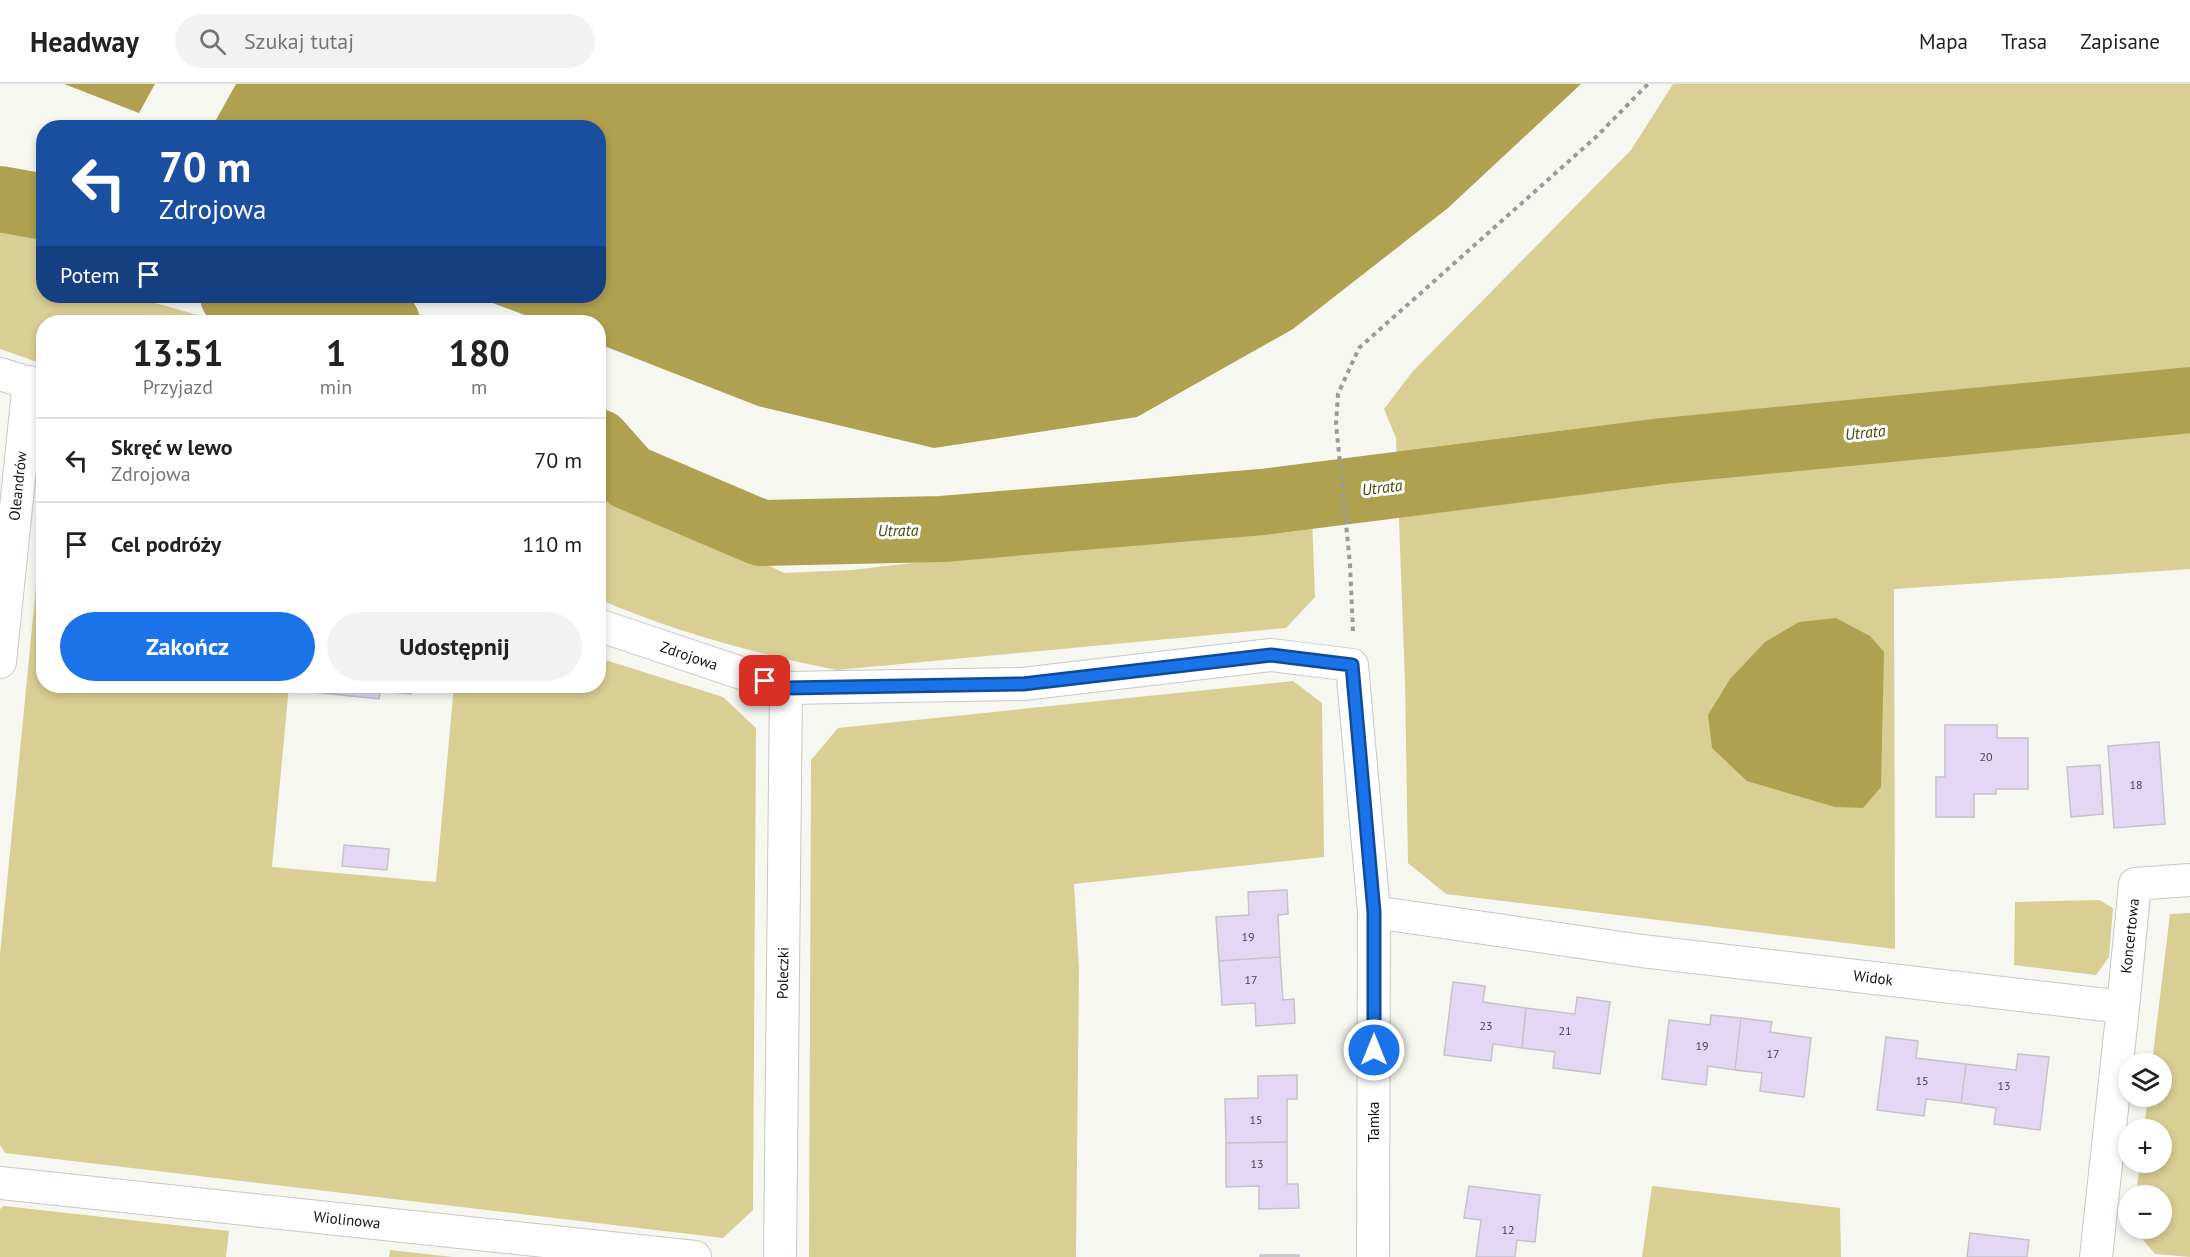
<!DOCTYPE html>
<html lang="pl">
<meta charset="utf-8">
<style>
:root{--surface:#fff;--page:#f2f2f2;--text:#222;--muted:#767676;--line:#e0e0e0;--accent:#1a73e8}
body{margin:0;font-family:"PT Sans",sans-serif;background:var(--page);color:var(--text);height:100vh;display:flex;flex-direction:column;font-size:22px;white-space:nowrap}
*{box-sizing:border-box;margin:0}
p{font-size:20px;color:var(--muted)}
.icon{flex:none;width:33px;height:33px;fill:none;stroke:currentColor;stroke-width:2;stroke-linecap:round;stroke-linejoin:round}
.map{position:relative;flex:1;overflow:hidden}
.side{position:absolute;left:36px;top:231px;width:570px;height:378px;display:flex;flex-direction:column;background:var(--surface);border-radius:24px;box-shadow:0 3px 9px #0003}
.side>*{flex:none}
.guide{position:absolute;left:36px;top:36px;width:570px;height:183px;border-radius:24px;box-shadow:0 3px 9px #0003;background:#1a4fa0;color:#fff;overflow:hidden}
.tools{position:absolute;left:2118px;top:969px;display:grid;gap:12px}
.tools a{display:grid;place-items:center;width:54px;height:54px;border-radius:50%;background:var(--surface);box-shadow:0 3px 9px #0003;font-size:30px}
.pin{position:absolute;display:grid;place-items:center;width:51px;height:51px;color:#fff;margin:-26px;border-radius:12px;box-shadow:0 3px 9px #0006}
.me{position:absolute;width:66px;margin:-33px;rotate:0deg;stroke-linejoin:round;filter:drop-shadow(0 0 4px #0008)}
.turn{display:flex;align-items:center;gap:21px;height:126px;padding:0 24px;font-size:27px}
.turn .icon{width:78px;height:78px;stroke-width:2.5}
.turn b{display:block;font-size:42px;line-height:51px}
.then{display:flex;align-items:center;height:57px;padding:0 24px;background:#0003;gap:12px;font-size:22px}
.eta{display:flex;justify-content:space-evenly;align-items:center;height:102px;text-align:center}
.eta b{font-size:36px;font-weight:700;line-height:42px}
.button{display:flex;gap:12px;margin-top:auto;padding:12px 24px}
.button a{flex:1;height:69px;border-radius:36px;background:var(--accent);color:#fff;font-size:24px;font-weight:700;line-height:69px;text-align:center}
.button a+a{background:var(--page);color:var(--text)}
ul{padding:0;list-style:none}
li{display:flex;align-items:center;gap:18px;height:84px;padding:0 24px;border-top:2px solid var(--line)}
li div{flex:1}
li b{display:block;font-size:22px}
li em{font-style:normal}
header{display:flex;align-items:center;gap:36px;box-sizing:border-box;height:84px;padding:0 30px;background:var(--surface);border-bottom:2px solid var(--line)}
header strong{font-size:28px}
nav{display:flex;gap:33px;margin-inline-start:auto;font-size:21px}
.search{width:420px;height:54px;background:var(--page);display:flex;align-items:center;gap:15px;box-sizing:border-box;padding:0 21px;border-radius:33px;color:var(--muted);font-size:22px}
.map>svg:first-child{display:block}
.green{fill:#d9cf94}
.water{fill:#afa150}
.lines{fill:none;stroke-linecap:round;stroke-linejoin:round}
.river{stroke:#afa150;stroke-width:66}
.building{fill:#e3d7f5;stroke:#c4c3c7;stroke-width:1.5}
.minor-casing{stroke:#c8c7c3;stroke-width:34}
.path{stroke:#9a9a97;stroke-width:4;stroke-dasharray:4.5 4.5;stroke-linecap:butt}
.minor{stroke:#fff;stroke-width:32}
.route-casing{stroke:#114b97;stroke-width:15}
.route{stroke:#1a73e8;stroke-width:10}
.labels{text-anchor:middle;stroke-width:6;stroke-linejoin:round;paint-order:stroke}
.number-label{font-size:12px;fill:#464248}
.street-label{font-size:15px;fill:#11100f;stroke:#fff}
.water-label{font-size:16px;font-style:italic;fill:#4e4501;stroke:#fff}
</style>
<header>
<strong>Headway</strong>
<div class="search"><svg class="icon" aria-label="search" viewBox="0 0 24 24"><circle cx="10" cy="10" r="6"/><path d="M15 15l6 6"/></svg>Szukaj tutaj</div>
<nav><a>Mapa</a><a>Trasa</a><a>Zapisane</a></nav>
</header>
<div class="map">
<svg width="2190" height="1173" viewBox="0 0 2190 1173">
<rect width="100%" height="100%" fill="#f7f7f2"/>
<path class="green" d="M1673,0H2190V485L1894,505L1895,865L1446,810L1408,779L1405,599L1396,354L1384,325L1413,287L1631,66Z
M0,138L43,148L44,212H130L223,238H44L43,280L0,265Z
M599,398L784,489L852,486L1312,433L1315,513L1286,544L837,586C757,570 674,548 599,515Z
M43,432L44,602H289L272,783L436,798L454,602H598L599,574L723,613L756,644L753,1126L723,1154L5,1069L0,1061V870Z
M1293,597L1322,619L1324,773L1074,800L1079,885L1076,1173H809L811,676L838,644Z
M2099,816L2113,824L2109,873L2096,891L2014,881L2015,818Z
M2190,829V1173L2155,1170L2134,1145L2162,1144V1112L2136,1111L2140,1079L2162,1078V1046L2144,1045L2148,1013L2162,1012V980L2152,979L2170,830Z
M1652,1102L1840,1124L1841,1173H1642Z
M4,1122L229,1147L226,1173H0V1125Z
M390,1166L453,1173H389Z"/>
<path class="water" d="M64,0H155L139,29Z
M236,0H1581L1448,124L1293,245L1137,333L934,364L758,322L599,260L598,238H543L474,212H598V44L212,43Z
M1836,534L1870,552L1884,568L1881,703L1863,724L1835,723L1747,697L1712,664L1708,631L1730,595L1765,558L1799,538Z"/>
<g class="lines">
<path class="river" d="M0,115L44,123
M233,212L241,216L293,212
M305,212L373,229L387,238
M598,358L629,393L761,449L942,445L1262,418L1663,367L2190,316"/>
</g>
<path class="building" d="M314,602H412L411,610L380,607L379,615L313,608Z
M1945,641H1997V654H2028V705H1996V710H1974V733H1936V693H1945Z
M2159,658L2165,740L2114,744L2108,662Z
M2100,681L2103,730L2071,733L2067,683Z
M344,761L389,765L387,786L342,782Z
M1287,806L1288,830L1278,831L1280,873L1219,877L1216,833L1249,831L1248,808Z
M1280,873L1283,916L1294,915L1295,939L1256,942L1255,919L1222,921L1219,877Z
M1453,898L1485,902L1483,918L1526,924L1522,964L1493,960L1491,977L1444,971Z
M1577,913L1610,918L1600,990L1553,984L1555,968L1522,964L1526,924L1575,930Z
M1711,931L1741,934L1735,986L1708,982L1706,1001L1662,995L1669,936L1710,941Z
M1741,934L1772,938L1770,948L1811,954L1804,1013L1760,1007L1762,989L1735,986Z
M1886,953L1918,957L1916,974L1966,980L1961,1019L1926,1015L1924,1032L1877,1026Z
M2018,970L2049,973L2040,1046L1994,1040L1996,1024L1961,1019L1966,980L2016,986Z
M1297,991V1015H1287V1058L1226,1059L1225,1015L1258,1014V992Z
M1287,1058V1100H1298L1299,1124L1259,1125V1102L1226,1103V1059Z
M1469,1102L1540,1111L1535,1158L1517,1156L1515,1173H1476L1481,1136L1464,1134Z
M1970,1149L2029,1156L2027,1173H1967Z
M1260,1171H1299V1173H1260Z"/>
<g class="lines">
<defs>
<path id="minor" d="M0,290L44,304
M598,541L786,604L1023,600L1271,571L1352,581L1374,828L1373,1173
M0,578L29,298
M1374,828L1642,867L2123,923L2096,1173
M2123,923L2135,800L2190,796
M0,1099L695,1173
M780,1173L786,604"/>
</defs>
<use href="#minor" class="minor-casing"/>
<path class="path" d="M1353,547L1350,480L1336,340L1338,310L1359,264L1596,53L1648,0"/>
<use href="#minor" class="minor"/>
</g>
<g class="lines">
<defs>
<path id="route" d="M765,597L786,604L1023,600L1271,571L1352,581L1374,828V966"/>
</defs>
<use href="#route" class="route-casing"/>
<use href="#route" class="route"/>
</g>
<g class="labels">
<g class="number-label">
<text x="1986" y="677">20</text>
<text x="2136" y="705">18</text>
<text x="1248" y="857">19</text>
<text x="1251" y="900">17</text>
<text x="1486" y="946">23</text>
<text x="1565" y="951">21</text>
<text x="1702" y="966">19</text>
<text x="1773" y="974">17</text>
<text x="1922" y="1001">15</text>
<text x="2004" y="1006">13</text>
<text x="1256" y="1040">15</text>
<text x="1257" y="1084">13</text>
<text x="1508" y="1150">12</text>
</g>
<g class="street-label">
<text transform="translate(18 402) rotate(-84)" y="5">Oleandrów</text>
<text transform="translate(689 572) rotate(19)" y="5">Zdrojowa</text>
<text transform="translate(2130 852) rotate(-84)" y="5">Koncertowa</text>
<text transform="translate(783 889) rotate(-89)" y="5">Poleczki</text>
<text transform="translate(1873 894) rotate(7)" y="5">Widok</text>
<text transform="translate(1374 1038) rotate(-90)" y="5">Tamka</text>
<text transform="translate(347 1136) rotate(6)" y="5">Wiolinowa</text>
</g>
<g class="water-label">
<text transform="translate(1865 348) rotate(-6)" y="6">Utrata</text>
<text transform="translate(1382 403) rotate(-7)" y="6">Utrata</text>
<text transform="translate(898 446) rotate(-1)" y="6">Utrata</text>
</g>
</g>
</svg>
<div class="tools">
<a><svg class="icon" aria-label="layers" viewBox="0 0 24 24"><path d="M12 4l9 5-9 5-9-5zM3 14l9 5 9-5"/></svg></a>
<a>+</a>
<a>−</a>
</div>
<div class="pin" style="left:765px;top:597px;background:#d93025"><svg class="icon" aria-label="arrive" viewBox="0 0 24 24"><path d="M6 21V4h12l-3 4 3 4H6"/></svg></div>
<svg class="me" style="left:1374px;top:966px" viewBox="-20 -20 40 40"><circle r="17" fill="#1a73e8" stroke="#fff" stroke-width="3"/><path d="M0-11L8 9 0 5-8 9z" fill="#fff"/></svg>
<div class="guide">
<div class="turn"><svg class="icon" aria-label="left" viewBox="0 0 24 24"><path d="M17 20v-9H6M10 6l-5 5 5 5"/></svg><div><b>70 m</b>Zdrojowa</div></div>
<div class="then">Potem<svg class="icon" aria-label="arrive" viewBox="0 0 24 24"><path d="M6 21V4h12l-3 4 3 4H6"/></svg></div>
</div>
<section class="side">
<div class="eta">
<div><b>13:51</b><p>Przyjazd</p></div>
<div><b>1</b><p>min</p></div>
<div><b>180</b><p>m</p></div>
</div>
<ul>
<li><svg class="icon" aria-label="left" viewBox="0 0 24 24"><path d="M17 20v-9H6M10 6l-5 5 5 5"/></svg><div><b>Skręć w lewo</b><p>Zdrojowa</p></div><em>70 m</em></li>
<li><svg class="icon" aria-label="arrive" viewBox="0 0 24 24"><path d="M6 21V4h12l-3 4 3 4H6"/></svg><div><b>Cel podróży</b></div><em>110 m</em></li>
</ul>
<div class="button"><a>Zakończ</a><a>Udostępnij</a></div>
</section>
</div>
